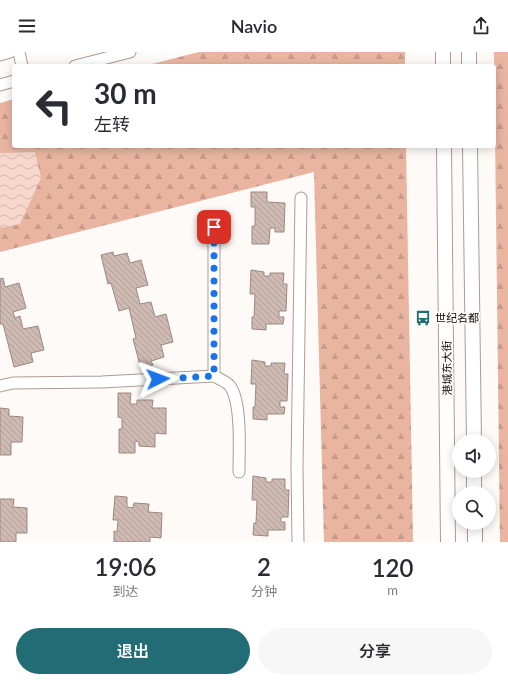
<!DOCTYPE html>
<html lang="zh">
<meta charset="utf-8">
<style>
:root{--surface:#fff;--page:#f7f7f7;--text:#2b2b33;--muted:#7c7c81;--accent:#226d75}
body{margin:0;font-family:Lato,"Noto Sans SC",sans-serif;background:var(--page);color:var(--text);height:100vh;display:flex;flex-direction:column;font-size:15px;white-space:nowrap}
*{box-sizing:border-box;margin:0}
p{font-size:13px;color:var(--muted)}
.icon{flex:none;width:22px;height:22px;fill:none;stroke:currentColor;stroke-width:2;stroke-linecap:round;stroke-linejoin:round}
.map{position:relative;height:490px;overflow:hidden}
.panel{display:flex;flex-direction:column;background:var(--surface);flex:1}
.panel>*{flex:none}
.banner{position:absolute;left:12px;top:12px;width:484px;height:84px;border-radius:4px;box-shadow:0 2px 10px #0003;background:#fff;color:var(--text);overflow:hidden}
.tools{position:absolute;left:452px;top:382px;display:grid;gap:8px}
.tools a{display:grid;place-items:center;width:44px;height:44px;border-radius:50%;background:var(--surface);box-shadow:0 2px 10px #0003;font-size:20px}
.pin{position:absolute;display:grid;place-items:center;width:34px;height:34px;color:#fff;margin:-17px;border-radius:8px;box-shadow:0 2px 6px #0006}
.me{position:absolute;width:44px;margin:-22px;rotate:87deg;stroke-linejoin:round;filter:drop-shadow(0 0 3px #0008)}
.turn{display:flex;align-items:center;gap:14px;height:84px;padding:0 16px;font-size:18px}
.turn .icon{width:52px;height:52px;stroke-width:2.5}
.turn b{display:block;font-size:28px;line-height:34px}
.eta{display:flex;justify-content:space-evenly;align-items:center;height:68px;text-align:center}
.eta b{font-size:24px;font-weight:600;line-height:28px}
.action{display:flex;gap:8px;margin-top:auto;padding:8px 16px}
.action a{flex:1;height:46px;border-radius:24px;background:var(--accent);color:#fff;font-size:16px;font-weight:600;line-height:46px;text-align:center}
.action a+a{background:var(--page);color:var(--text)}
header{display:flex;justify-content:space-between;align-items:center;height:52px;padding:0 16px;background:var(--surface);font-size:18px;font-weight:600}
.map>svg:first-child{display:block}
.forest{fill:url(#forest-firs)}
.water{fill:url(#water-waves)}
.building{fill:url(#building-back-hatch);stroke:#9b8881}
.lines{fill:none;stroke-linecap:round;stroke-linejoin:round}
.minor-casing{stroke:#ae9b93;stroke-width:13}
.major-casing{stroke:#ae9b93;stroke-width:16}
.minor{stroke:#fff;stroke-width:11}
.major{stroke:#fff;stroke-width:14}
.route{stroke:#1a73e8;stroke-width:7;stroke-dasharray:0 12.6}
.labels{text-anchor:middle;stroke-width:3.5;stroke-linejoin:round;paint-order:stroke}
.poi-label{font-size:11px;fill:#150e0c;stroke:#fefaf8;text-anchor:start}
.street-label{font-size:11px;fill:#150e0c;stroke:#fefaf8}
</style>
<header><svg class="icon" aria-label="menu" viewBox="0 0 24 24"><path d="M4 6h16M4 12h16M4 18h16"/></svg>Navio<svg class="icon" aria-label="share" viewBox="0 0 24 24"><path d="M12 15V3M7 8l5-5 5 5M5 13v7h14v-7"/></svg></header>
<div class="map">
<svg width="508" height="490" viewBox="0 0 508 490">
<defs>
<pattern id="forest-firs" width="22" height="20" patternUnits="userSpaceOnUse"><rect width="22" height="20" fill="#e9b5a1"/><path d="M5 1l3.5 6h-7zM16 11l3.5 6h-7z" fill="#c79a89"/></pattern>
<pattern id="water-waves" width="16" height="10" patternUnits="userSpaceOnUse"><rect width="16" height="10" fill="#f7d7cb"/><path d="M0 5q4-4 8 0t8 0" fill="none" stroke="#d3b7ad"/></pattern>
<pattern id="building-back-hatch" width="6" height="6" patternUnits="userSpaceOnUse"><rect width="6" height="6" fill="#cebab3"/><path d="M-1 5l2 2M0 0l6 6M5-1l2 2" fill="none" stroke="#b09f99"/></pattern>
</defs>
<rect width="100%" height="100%" fill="#fefaf8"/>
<path class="forest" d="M199,0H405V14H144Z
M494,0H508V490H500Z
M14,47V94H406L413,490H324L314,120L0,200V51Z"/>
<path class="water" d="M35,100L41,126L20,172L0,176V101Z"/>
<path class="building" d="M251,140H267V150L285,151L284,180H275V176H270L269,192H252V174H255V155H251Z
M113,200L114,204L127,201L130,211L141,208L148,233L136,236L140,252L151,250L155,265L166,262L173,290L161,293L164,305L151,309L153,313L141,317L133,287L136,286L129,256L119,259L111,231L108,232L101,203Z
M251,218L264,220V224H270V221H284L283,232H287L286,259H279V265H284L283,272H266V278L252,277V265H254L255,242H250Z
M3,226L5,235L19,231L26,256L13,260L15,266L20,264L23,277L38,274L44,298L31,301L33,310L14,315L3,272H0V227Z
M252,308L265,310V314H271V311H285L284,322H288L287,349H280V355H285L284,362H267V368L253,367V355H255L256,332H251Z
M118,341H131L130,352H137V348H153L152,356H166V382L155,381V395L139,394V390L135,389V401H119V377H122V366L118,365Z
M0,356L9,357V364L23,365L22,390H11V403H0Z
M253,424L266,426V430H272V427H285V438H289L288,465H281V470H285V478H268V484L253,483L254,471H256L257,448H252Z
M115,444L127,445V455L133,456L134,451L149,452L148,460L162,461L161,486L150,485V490H114V479L117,480L118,468H113Z
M0,447H14L13,455L27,456V481H16V490H0Z"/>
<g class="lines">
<defs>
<path id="minor" d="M19,0L22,14
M0,3L10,0
M75,14L130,0
M0,33L14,29
M214,175V324C219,327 226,329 230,334C242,351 239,398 239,420
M0,334L13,331L102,330L214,324
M298,490L297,413L301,146"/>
<path id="major" d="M443,0V14
M469,0V14
M444,94L448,490
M470,94L474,389
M474,419V441
M475,471V490"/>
</defs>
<use href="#minor" class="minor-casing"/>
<use href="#major" class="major-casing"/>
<use href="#minor" class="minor"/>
<use href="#major" class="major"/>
</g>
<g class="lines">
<path class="route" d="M158,327L214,324V175"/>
</g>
<defs>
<symbol id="bus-bare" viewBox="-9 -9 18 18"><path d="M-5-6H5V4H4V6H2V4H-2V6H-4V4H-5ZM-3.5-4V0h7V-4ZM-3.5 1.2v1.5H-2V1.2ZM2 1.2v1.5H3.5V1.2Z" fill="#226d75" stroke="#fefaf8" stroke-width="2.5" paint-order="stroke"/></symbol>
</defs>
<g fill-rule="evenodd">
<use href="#bus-bare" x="412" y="255" width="22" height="22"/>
</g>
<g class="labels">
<g class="poi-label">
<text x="435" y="270">世纪名都</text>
</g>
<g class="street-label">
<text transform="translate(447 316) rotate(-91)" y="4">港城东大街</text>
</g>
</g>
</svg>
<div class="tools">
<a><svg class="icon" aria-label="sound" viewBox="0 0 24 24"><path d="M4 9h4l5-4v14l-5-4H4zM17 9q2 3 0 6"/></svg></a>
<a><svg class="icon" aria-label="search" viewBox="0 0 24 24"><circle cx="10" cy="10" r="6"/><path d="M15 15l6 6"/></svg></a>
</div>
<div class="pin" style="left:214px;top:175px;background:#d93025"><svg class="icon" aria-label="arrive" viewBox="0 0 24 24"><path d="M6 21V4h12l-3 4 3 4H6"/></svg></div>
<svg class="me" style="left:158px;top:327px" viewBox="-20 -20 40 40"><path d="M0-17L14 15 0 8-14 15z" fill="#1a73e8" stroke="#fff" stroke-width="4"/></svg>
<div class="banner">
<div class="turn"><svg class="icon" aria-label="left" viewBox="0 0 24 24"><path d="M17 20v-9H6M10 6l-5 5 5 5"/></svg><div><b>30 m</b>左转</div></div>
</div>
</div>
<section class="panel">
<div class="eta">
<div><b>19:06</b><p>到达</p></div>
<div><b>2</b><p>分钟</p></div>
<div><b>120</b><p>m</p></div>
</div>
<div class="action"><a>退出</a><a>分享</a></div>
</section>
